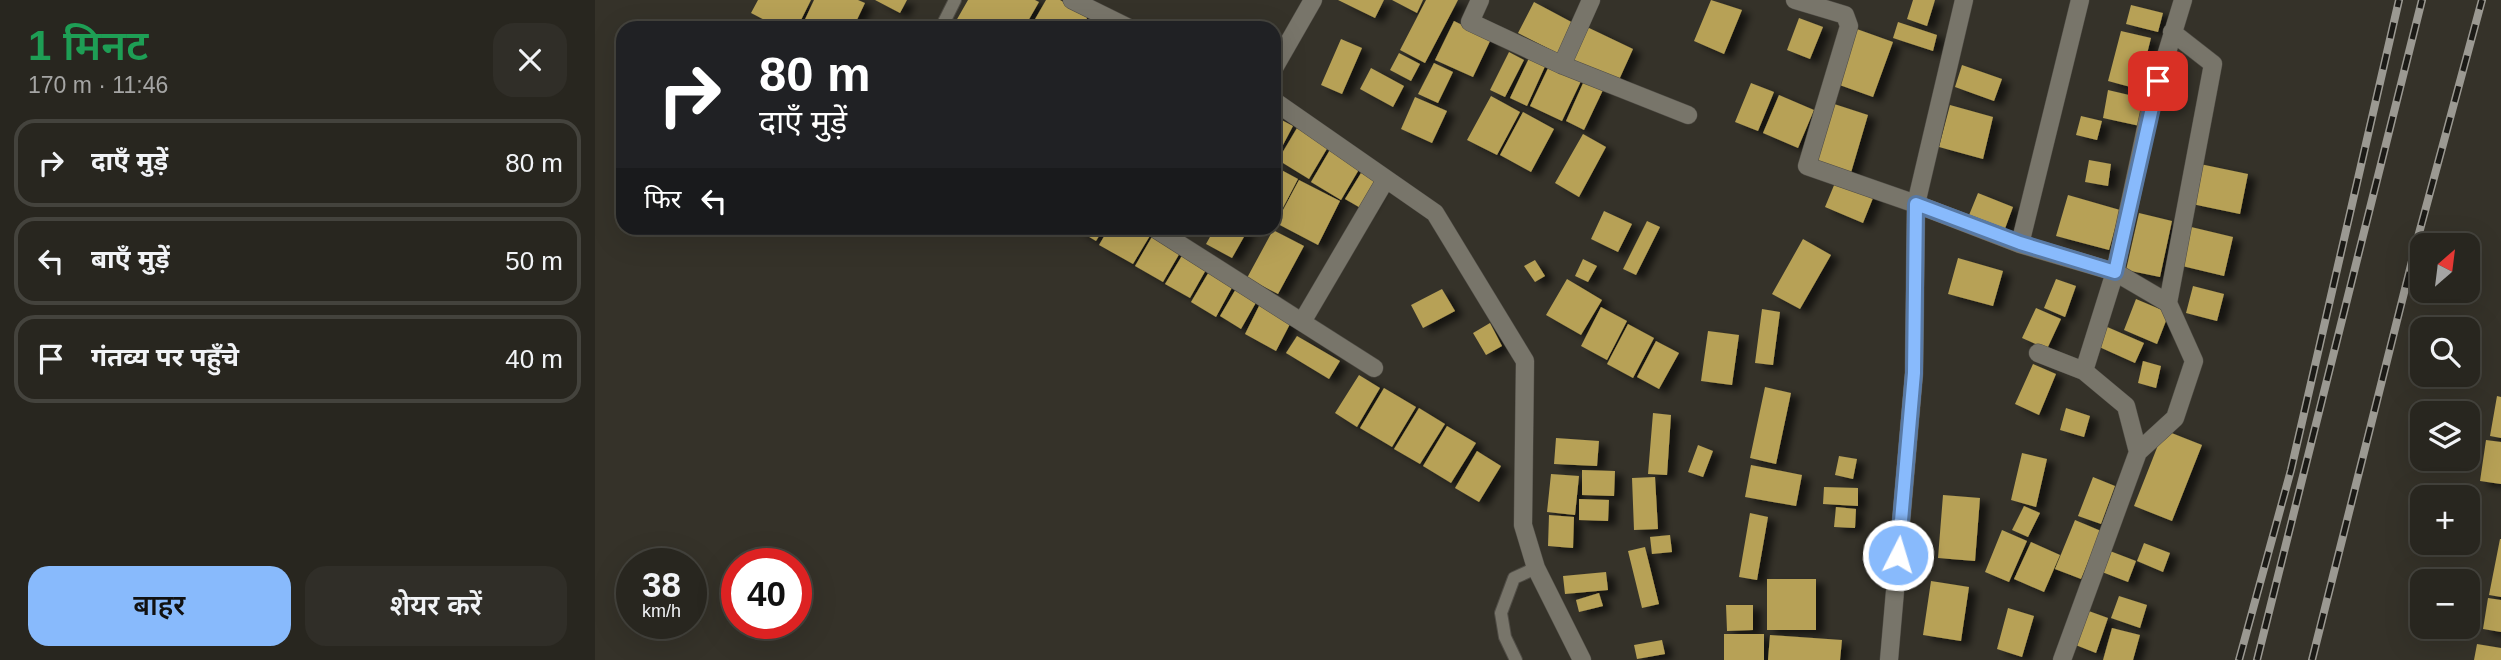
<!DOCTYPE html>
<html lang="hi">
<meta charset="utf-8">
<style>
:root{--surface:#28261f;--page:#302e28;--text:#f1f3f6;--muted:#a5a5a4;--line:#44433d;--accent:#88bafc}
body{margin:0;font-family:Arial,"Noto Sans Devanagari",sans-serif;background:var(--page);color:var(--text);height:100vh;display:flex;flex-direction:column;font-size:26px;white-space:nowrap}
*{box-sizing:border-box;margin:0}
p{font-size:23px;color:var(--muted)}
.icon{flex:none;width:38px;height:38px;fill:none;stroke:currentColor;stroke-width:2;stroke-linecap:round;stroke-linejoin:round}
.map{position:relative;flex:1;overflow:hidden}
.drawer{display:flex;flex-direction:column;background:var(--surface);width:595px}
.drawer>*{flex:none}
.banner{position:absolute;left:21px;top:21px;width:665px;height:214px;border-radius:21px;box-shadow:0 7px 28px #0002,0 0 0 2px var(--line);background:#202124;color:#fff;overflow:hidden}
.needle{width:46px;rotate:28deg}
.controls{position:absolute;left:1815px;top:233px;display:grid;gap:14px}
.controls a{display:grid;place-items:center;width:70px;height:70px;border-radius:14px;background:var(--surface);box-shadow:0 7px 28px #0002,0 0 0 2px var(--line);font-size:35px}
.speed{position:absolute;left:21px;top:548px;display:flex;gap:14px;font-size:35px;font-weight:700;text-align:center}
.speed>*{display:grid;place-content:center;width:91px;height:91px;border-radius:50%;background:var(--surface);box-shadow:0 7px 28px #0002,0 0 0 2px var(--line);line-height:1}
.speed small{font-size:18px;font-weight:400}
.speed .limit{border:10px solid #d22;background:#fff;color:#111}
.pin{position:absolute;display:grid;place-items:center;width:60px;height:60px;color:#fff;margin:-30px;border-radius:14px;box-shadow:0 4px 10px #0006}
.me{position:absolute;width:77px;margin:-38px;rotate:5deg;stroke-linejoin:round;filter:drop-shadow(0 0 5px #0008)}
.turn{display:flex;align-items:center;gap:24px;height:147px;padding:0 28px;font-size:32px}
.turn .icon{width:91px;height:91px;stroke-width:2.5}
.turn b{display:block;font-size:49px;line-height:60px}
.then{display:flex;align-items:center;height:66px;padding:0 28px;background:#0003;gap:14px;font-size:26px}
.round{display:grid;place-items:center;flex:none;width:74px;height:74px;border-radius:21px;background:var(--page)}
.overview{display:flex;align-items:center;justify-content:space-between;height:119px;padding:0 28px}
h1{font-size:42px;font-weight:600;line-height:52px;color:#1e9e55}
.action{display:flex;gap:14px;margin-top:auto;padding:14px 28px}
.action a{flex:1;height:80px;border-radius:21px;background:var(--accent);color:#111;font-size:28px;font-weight:600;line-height:80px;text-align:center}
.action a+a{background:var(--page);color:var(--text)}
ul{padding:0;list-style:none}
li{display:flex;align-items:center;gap:21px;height:88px;margin:0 14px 10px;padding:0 14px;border:4px solid var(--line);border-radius:21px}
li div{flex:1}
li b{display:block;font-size:26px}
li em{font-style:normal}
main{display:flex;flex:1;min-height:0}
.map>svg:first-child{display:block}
.building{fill:#b7a156;filter:url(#shadow)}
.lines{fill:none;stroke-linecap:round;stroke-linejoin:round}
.service-casing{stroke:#504d46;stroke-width:14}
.minor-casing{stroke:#504d46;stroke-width:19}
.tertiary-casing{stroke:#504d46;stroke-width:19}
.service{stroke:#78756a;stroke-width:12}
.minor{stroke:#78756a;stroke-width:18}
.tertiary{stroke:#78756a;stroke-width:18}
.rail-casing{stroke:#9b9992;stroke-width:8}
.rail{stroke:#1b1a16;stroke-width:5;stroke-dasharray:16;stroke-linecap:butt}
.route-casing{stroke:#5879a4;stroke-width:18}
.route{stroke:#88bafc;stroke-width:12}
</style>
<main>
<section class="drawer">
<div class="overview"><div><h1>1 मिनट</h1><p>170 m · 11:46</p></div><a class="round"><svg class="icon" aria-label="close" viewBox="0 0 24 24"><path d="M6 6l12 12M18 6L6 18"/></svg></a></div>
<ul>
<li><svg class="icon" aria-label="right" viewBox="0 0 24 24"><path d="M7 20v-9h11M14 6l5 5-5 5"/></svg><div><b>दाएँ मुड़ें</b></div><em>80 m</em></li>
<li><svg class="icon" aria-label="left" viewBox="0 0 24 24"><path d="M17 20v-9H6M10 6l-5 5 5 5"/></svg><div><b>बाएँ मुड़ें</b></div><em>50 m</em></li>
<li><svg class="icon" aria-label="arrive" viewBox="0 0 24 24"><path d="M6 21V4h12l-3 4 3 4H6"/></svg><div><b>गंतव्य पर पहुँचे</b></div><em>40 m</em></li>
</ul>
<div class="action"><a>बाहर</a><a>शेयर करें</a></div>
</section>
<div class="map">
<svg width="1906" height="660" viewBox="0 0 1906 660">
<defs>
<filter id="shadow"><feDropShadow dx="8" dy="4.5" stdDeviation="3.5" flood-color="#0009"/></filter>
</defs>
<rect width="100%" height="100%" fill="#353229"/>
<path class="building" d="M163,0H216L202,28H185L156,13Z
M219,0H263L270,3L258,28H206Z
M280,0H312L305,13Z
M373,0H440L444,2L429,28H357Z
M451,0H465L493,16L487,28H451L439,21Z
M743,0H789L780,18Z
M797,0H828L822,13Z
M831,0H863L830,63L805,50Z
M1116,0L1147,10L1129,54L1099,41Z
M1318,0H1340L1332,26L1312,19Z
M939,2L982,25L966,55L923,33Z
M1536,5L1568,13L1563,32L1531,24Z
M1204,18L1228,27L1215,59L1192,50Z
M859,21L896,39L878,77L840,60Z
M1303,22L1342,35L1338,51L1298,38Z
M992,27L1038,49L1023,82L977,60Z
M1259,28L1298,42L1278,97L1239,83Z
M1526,31L1556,38L1543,89L1513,81Z
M746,39L767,48L747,94L726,85Z
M914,52L929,60L910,97L895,90Z
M804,53L825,64L816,81L795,70Z
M936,54L952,62L932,106L915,98Z
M839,63L858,72L843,103L823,94Z
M955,64L987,79L967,121L935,106Z
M1367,65L1407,79L1399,101L1360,87Z
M776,68L809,86L798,107L765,89Z
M989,81L1008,90L989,130L971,121Z
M1156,83L1179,92L1163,131L1140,122Z
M1513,90L1551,99L1545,126L1508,118Z
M1184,95L1219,110L1203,148L1168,133Z
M896,96L925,112L902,155L872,140Z
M820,97L852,111L837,143L806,129Z
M1233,102L1273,115L1255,176L1214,164Z
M1355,105L1398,117L1388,159L1344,147Z
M928,112L959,129L936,172L905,155Z
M679,116L698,126L679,162Z
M1486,116L1507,121L1502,140L1481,135Z
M702,128L733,147L714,179L683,160Z
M988,134L1011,147L984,197L960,183Z
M736,148L766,166L746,200L716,182Z
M1494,160L1516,164L1513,186L1490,182Z
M1605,164L1653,174L1645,214L1597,204Z
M679,166L703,179L679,225Z
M766,173L785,183L769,210L750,199Z
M1242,178L1280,193L1268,223L1230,207Z
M704,180L745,201L723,245L681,223Z
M1383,193L1418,207L1408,234L1372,220Z
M1473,195L1525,210L1514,250L1461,236Z
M1009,211L1037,224L1023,252L996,239Z
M1544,213L1577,221L1565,277L1531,270Z
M1052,221L1065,227L1041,275L1028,269Z
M1592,226L1638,237L1629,276L1583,265Z
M479,228H509L501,241Z
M514,228H544L556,234L538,264L504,245Z
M620,228H654L637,258L611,244Z
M678,230L709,246L683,294L652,278Z
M558,235L586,251L568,282L540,266Z
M1208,239L1236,255L1205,309L1177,294Z
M588,254L612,268L595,298L570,284Z
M1363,258L1408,271L1398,306L1353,294Z
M988,259L1002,266L993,282L980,276Z
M940,260L950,276L940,282L929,266Z
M615,270L639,284L621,317L596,302Z
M972,279L1007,300L986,335L951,315Z
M1461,279L1481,286L1470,317L1449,308Z
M1598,286L1629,294L1622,321L1591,313Z
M642,287L663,299L646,329L625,316Z
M847,289L860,311L828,328L816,305Z
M1541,299L1574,313L1562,344L1529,330Z
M665,304L696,322L681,351L650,334Z
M1006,307L1032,321L1012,360L986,346Z
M1441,308L1466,319L1452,349L1427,338Z
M1167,309L1185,312L1178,365L1160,363Z
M895,323L907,346L891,355L878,333Z
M1033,324L1059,338L1038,378L1012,364Z
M1510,326L1549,343L1540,363L1502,346Z
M1113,331L1144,335L1137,385L1106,381Z
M702,336L745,361L734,379L691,353Z
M1061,341L1084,353L1064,389L1042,377Z
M1548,361L1566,366L1561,388L1543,383Z
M1438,364L1461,374L1444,415L1420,404Z
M764,375L785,388L762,427L740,413Z
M1170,387L1196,393L1181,464L1155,458Z
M789,388L821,407L797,447L765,428Z
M1902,396L1906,397V438L1895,436Z
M824,408L850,424L825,464L799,449Z
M1471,408L1495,416L1489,437L1465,430Z
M1058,413L1076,415L1072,475L1053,474Z
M852,426L881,443L856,483L828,466Z
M1569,430L1607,445L1577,521L1539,506Z
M961,438L1004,441L1002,466L959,464Z
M1891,440L1906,442V484L1885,481Z
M1103,445L1118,451L1108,477L1093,472Z
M882,451L906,466L884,502L860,488Z
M1427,453L1452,459L1441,507L1416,500Z
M1244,456L1262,459L1258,479L1240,475Z
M1156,465L1207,475L1201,506L1150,497Z
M987,470L1020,471L1019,496L987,495Z
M956,474L984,476L980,515L952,512Z
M1060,477L1063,529L1039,530L1037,478Z
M1498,477L1520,486L1506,524L1483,516Z
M1229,487L1263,488V506L1228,504Z
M1348,495L1385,498L1380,561L1343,558Z
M984,499L1014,500L1013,521L984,520Z
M1429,506L1445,513L1433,537L1417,530Z
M1241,507L1261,509L1260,528L1239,527Z
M1155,513L1173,517L1162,580L1144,577Z
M954,515L979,517L978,548L953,546Z
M1480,520L1506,531L1486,579L1460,569Z
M1407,530L1432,541L1414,582L1390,572Z
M1075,535L1077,552L1057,554L1055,537Z
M1905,539H1906V597L1894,595Z
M1436,542L1465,555L1449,592L1419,579Z
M1549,543L1575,553L1568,572L1542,561Z
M1050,547L1064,604L1047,608L1033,551Z
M1515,551L1541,561L1533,582L1507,572Z
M1011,572L1013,590L970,594L968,576Z
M1172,579H1221V630H1172Z
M1336,581L1374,587L1366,641L1328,635Z
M1004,593L1008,606L984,612L981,600Z
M1524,596L1552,605L1545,628L1516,618Z
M1893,598L1906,600V632L1888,629Z
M1131,605H1158V630L1132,631Z
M1413,608L1439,616L1427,657L1402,649Z
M1491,610L1513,618L1501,653L1478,644Z
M1517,628L1545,635L1538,660H1508Z
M1129,634H1169V660H1129Z
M1175,635L1247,640L1245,660H1173Z
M1067,640L1070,654L1042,659L1039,645Z
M1882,644L1906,648V660H1879Z"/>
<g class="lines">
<defs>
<path id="service" d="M346,28L360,0
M921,660L910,637L906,613L919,578L941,568"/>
<path id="minor" d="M477,0L534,28
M885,0L875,22L967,65L1093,115
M1200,0L1250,15L1254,26L1212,166L1321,204L1425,244L1520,272L1573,303L1599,361L1580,418L1543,452L1467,660
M967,65L996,0
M679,68L718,0
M679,101L840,213L930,361L928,525L941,568L987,660
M559,228L779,368
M1425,244L1485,0
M1573,303L1618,64L1577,32
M707,322L791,179
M1443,353L1489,371L1531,406L1543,452
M1489,371L1520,272L1556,105L1588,0"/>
<path id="tertiary" d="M1294,660L1319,373L1321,204L1369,0"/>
</defs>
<use href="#service" class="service-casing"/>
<use href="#minor" class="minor-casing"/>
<use href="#tertiary" class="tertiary-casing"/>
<use href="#service" class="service"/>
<use href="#minor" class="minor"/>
<use href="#tertiary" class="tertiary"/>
<defs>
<path id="rail" d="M1644,660L1696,470L1804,0
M1662,660L1827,0
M1717,660L1823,237L1887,0"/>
</defs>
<use href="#rail" class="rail-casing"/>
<use href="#rail" class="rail"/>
</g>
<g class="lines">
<defs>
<path id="route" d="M1303,555L1319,373L1321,204L1425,243L1520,272L1563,81"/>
</defs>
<use href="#route" class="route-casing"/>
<use href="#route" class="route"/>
</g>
</svg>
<div class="controls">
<a><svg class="needle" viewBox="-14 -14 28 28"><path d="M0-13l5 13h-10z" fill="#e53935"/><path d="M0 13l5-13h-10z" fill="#a5a5a4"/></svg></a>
<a><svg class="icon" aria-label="search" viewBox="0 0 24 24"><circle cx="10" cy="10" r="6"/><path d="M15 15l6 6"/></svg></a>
<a><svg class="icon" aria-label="layers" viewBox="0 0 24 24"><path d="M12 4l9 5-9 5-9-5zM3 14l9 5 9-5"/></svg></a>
<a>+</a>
<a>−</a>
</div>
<div class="speed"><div>38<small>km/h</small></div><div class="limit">40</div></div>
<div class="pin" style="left:1563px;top:81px;background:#d93025"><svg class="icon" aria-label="arrive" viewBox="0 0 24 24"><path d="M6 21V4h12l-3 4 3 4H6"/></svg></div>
<svg class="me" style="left:1303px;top:555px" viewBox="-20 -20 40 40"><circle r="17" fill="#88bafc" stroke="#fff" stroke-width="3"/><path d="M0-11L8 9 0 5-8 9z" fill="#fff"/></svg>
<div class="banner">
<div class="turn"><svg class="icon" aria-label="right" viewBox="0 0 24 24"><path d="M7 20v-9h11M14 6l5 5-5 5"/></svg><div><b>80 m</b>दाएँ मुड़ें</div></div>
<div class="then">फिर<svg class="icon" aria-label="left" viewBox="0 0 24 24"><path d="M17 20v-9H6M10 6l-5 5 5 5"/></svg></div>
</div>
</div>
</main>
